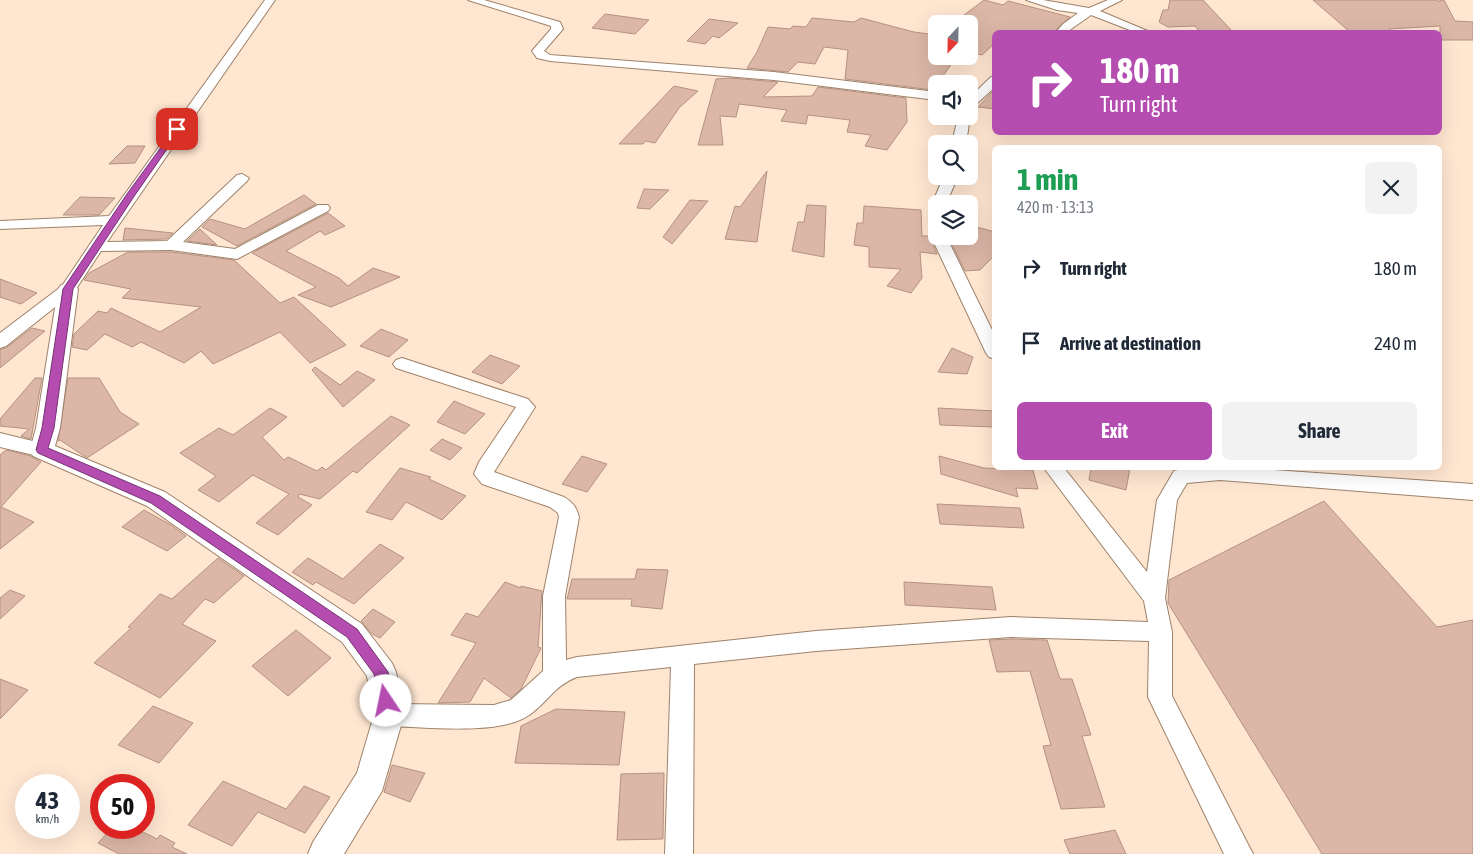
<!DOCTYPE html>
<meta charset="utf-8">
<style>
:root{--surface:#fff;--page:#f2f2f3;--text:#1f2937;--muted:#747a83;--accent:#b54db1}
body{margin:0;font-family:"Asap Condensed",sans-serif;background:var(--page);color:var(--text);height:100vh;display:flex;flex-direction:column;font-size:19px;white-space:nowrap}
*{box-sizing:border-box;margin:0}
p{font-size:16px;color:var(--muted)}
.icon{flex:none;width:28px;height:28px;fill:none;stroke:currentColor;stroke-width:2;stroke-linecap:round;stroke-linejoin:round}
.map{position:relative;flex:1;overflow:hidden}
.details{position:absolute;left:992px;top:145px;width:450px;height:325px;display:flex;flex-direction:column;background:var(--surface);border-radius:8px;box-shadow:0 5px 20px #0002}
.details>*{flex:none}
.top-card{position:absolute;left:992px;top:30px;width:450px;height:105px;border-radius:8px;box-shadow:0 5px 20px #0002;background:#b54db1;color:#fff;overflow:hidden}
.needle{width:32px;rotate:202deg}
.tools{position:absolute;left:928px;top:15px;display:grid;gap:10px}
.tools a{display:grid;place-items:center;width:50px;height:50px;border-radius:8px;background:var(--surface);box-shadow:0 5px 20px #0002;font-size:25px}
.speed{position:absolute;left:15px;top:774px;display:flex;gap:10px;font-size:25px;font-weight:700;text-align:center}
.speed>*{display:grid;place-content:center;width:65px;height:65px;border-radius:50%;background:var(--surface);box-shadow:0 5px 20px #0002;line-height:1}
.speed small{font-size:12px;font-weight:400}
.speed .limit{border:8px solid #d22;background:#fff;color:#111}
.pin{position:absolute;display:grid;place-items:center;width:42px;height:42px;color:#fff;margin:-21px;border-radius:10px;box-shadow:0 2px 8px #0006}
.me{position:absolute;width:55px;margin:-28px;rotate:349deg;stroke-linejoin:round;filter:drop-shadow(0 0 4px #0008)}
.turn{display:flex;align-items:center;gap:18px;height:105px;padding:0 25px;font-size:22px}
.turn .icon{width:65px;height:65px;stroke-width:2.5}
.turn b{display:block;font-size:35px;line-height:42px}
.round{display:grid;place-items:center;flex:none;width:52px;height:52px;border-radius:8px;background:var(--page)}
.summary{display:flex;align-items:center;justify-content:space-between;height:85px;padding:0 25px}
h1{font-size:30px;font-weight:700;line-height:38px;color:#1e9e55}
.button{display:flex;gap:10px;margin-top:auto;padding:10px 25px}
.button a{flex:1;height:58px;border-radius:8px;background:var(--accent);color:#fff;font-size:20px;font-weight:700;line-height:58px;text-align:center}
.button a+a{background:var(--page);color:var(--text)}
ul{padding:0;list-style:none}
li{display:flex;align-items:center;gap:15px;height:75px;padding:0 25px}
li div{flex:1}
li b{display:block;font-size:19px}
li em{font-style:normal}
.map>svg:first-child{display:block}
.building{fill:#dcb7a7;stroke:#b59181}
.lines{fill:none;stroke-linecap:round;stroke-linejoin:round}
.minor-casing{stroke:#9e8269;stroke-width:2}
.major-casing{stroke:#9e8269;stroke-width:2}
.minor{fill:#fff;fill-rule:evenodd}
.major{fill:#fff;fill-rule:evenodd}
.route{fill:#b54db1;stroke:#763273}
</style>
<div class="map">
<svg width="1473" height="854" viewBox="0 0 1473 854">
<rect width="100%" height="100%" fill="#ffe6d1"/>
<path class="building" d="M984,0L1003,5L1008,1L1070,17L1054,32H995V43L982,55L969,52V24H952Z
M1170,0H1203L1233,32H1200L1195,26L1168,27L1159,22L1163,10H1168Z
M1313,0H1437L1440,2V0H1444L1455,21L1473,22V40H1440V26L1389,29L1392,32H1350Z
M605,14L649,20L635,34L592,28Z
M812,18L854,22L861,18L914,32L936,35L931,50L936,52V56L955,59L933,90L845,79L848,50L824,47L815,64L798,62L788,72L747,68L757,52L768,27L790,29L793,26L806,27Z
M709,19L738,23L719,38L713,36L705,44L687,41Z
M730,78L778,82L763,97L812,96L818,87L906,98L907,122L887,150L865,146L871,135L847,132L850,120L808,115L806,124L781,121L787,110L739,104L736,117L720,116L723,145H698L716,79Z
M674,86L698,91L679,108L655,143L646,141L643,144H619Z
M992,92L995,93V109L978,107Z
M127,146H145L135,163L109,164Z
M767,171L757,242L725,239L735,206L740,207Z
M644,189L669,190L650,209L637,208Z
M304,195L316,204L237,246L202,227L210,219L245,229Z
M80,197L115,198L99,215H63Z
M690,200L708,201L672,244L663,237Z
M807,205L826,206L824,257L792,251L798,222H804Z
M864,206L921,210L922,236H929L937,254L920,252L922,278L911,293L887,286L901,269L869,267V247L854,245L857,223H863Z
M328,213L345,226L325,235L320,231L286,251L339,278L348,286L373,268L400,277L331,307L298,295L316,287L252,253Z
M969,225L995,232V255L980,270L965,271L948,236H969Z
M125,228L173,233L166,239L123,240Z
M200,229L217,245L187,241Z
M128,252H171L234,260L280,303L294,297L346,345L310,363L280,332L213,364L201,351L184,363L141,342L132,347L105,334L87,350L72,347L74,334L98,311L107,313L111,308L160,332L201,307L122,298L131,289L84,280L89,273Z
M0,279L37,293L21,304L0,297Z
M32,328L45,331L0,368V350L7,347Z
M381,329L408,340L389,357L360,346Z
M952,348L973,357L967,374L938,372Z
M490,355L520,366L502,384L472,372Z
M315,367L340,385L357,371L375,380L343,407L312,370Z
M35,378H42L31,439L21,436L29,429L0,426V419Z
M68,378H99L120,412L139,424L87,458L60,440L58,441Z
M454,401L485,414L465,434L437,422Z
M270,408L287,417L262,437L284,460L288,457L317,471L322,467L326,470L391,416L410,425L357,473L353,471L320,499L299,494L298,497L312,505L278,535L256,523L289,494L253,475L219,502L198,490L216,476L180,453L219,428L233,435Z
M938,408L995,411V427L940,425Z
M442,439L462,448L450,460L430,450Z
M6,450L31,456L41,462L1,507L34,522L0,549V455Z
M582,456L607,464L587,492L562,484Z
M939,456L984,468L1033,470L1038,489L1016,488L1018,497L941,474Z
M400,468L431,477L429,479L466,496L442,520L406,502L392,520L366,512Z
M1091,468H1130L1126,490L1089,480Z
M1324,501L1437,627L1473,620V854H1322L1168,603L1169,580Z
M937,504L1020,508L1024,528L940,524Z
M144,510L171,525L186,536L167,551L122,527Z
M380,544L404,558L354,604L316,582L313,585L292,572L308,558L343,579Z
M218,558L244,576L214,603L205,599L182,624L216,641L160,698L94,663L131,628L128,627L160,594L172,599Z
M637,569L668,570L662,609L631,606L632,599H567L572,579H635Z
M505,582L521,588V586L542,591L538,647L541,648L521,689L511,698L484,678L470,702L438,703L476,643L451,635L466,613L478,617Z
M904,582L992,587L996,610L905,605Z
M10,590L25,596L0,619V598Z
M373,609L395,622L380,638L372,634L361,621Z
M296,630L331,658L288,696L252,666Z
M1011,639L1047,640L1060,679H1072L1091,735L1082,736L1105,807L1061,809L1043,746L1051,745L1030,671L997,672L989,640Z
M0,679L28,690L0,719Z
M153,706L193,723L159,763L118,745Z
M556,709L625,712L619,765L515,763L521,726Z
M392,765L425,773L410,802L384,792Z
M664,773L663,839L617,840L621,774Z
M223,781L286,809L304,786L330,797L305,833L258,812L232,846L188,825Z
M112,828H135L157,839L160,835L175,843L172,847L187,854H119L98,843Z
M1115,830L1126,854H1070L1064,840Z"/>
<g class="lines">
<defs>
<path id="minor" d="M265,0H275L107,242L167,241L237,175L242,174L249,178L247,181L183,242L235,249L318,205H328L330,208L328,211L237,259L171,250L101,251L74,292L6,346L0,348V333L62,286L103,225L0,229V221L109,216Z
M468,0H484L560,22L563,29L544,51L550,55L774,72L936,92V100L774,80L550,61L537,58L532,51L551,29V26Z
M1026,0H1043L1089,8L1108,0H1122L1100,11L1150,32H1135L1091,15L1067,32H1056L1063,24L1078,13L1057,10Z
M995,76V87L973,107L969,108V98L991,77Z
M969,114L970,116L966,144H952L958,116H969Z
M944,176H958L946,204H936V208L934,207L932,204Z
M936,214V236H946L995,336V359L989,357L986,353L929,232V218Z
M402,358L528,399L535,407L494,472L564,497C573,503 576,506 579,517L565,596L566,660L577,657L816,631L1011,617L1148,622L1144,601L1044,468H1064L1147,572L1157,500L1174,471L1181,469L1244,468L1473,484V500L1220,480L1187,483L1177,500L1165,598L1172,632V696L1253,854H1224L1148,697L1149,641L1011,637L816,651L694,664L693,854H665L671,667L577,677C553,686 546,705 526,717C496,735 425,727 389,726L380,723L377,715L380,707L389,704L494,705L511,700L543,671V596L559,517L558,513L550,507L482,484L474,474L479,462L516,407L396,368L393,364L396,360Z
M0,433L49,445L52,450L49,455L42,457L0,447Z"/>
<path id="major" d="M68,283L75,285L78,289L60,428L55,446L165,492L362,624L392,663L396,672L404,715L382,791L344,854H308L313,842L357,773L374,715L367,676L342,642L147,506L33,456L30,450L36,428L58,289L61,285Z"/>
</defs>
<use href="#minor" class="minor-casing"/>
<use href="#major" class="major-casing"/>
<use href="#minor" class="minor"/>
<use href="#major" class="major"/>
</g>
<path class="route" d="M175,128L181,129L135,195L73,289L54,428L48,448L160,496L357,629L388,672L394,701L392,705L386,707L381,705L374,674L347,637L151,503L38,453L36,450L42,428L63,289L127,194Z"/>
</svg>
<div class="tools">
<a><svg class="needle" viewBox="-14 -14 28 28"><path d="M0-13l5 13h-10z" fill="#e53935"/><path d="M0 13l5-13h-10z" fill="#747a83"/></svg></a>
<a><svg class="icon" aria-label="sound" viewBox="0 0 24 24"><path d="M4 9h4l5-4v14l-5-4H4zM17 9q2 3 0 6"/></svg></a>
<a><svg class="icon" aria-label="search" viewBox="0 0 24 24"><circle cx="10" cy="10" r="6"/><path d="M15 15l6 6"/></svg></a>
<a><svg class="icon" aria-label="layers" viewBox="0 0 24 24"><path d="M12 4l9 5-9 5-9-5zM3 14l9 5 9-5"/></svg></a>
</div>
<div class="speed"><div>43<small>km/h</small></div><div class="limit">50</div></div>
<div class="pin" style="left:177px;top:129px;background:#d93025"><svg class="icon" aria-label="arrive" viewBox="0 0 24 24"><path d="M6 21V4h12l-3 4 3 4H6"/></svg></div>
<svg class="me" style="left:386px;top:701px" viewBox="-20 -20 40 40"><circle r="19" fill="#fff"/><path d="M0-13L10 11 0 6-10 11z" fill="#b54db1"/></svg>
<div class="top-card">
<div class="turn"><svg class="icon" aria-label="right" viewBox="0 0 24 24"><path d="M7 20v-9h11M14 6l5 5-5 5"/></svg><div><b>180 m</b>Turn right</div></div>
</div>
<section class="details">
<div class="summary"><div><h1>1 min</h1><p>420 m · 13:13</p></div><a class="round"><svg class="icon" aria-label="close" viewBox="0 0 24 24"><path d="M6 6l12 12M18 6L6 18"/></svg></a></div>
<ul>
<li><svg class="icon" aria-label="right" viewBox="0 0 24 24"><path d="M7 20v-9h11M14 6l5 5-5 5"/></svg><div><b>Turn right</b></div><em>180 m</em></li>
<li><svg class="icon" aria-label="arrive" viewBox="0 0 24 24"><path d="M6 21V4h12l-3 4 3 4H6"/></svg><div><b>Arrive at destination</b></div><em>240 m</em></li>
</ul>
<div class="button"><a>Exit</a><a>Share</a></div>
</section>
</div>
